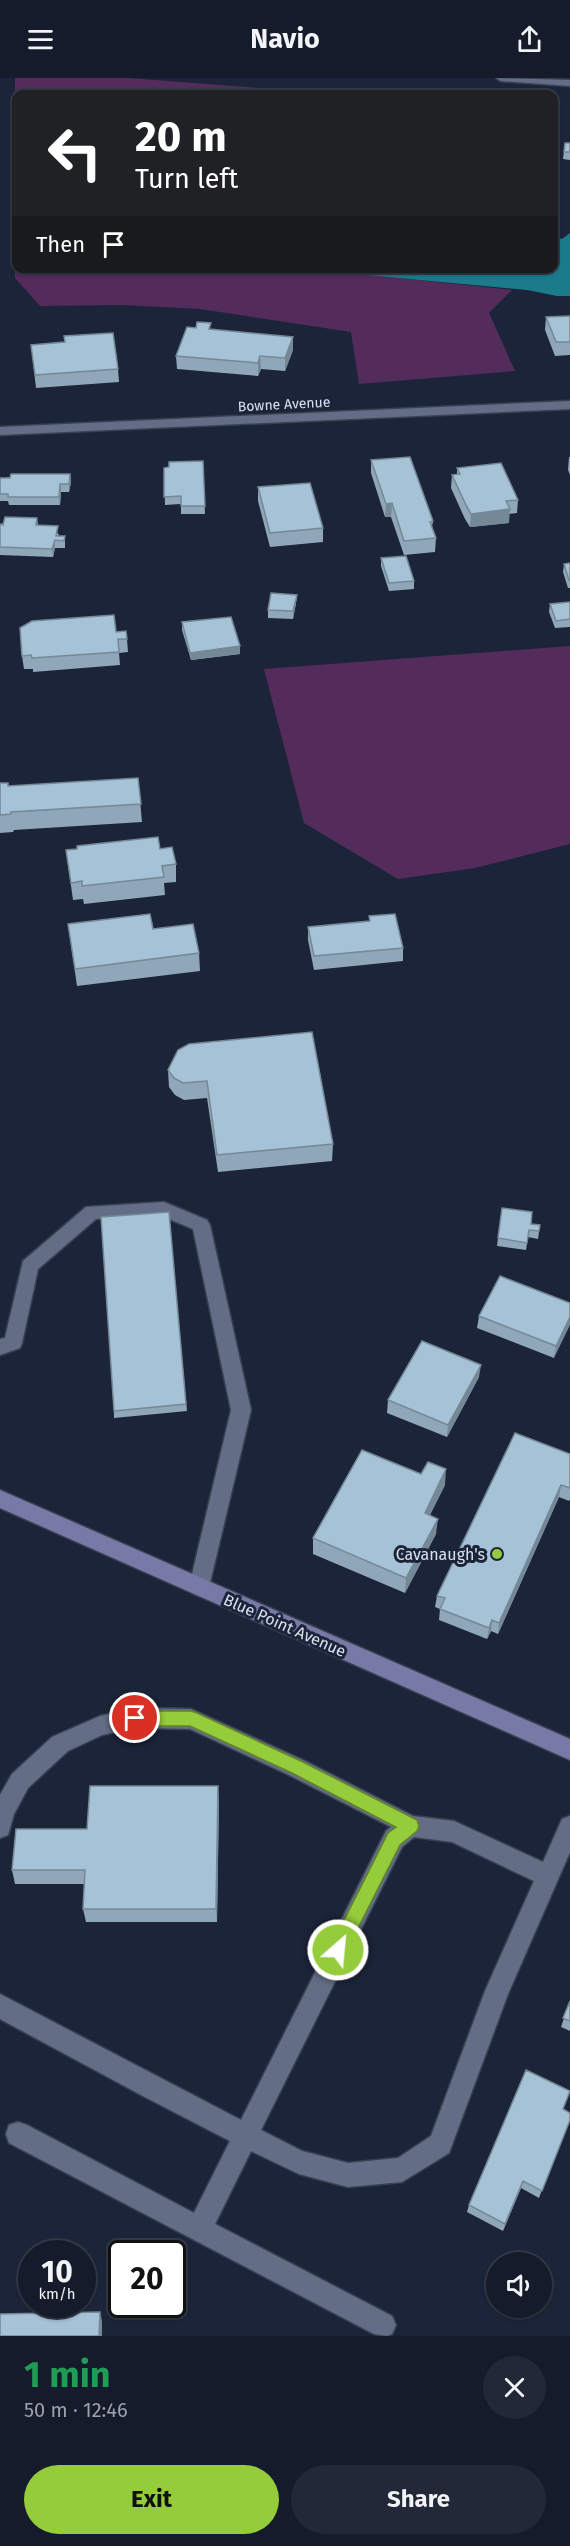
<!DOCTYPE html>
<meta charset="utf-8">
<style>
:root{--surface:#151b2b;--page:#222837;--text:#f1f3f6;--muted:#9da1a9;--line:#343947;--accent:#95cc3b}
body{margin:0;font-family:"Fira Sans",sans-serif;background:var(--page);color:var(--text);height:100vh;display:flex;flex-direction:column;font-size:22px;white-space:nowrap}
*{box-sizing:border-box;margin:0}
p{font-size:20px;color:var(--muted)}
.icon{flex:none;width:33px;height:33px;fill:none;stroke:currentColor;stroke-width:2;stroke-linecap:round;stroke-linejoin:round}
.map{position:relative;height:2258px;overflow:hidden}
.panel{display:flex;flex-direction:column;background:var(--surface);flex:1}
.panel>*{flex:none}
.guide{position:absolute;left:12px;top:12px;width:546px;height:183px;border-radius:12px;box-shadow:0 2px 4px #0004,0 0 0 2px var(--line);background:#202124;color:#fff;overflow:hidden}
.buttons{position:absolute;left:486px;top:2174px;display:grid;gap:12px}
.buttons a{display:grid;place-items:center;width:66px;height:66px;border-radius:50%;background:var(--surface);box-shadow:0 2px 4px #0004,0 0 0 2px var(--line);font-size:30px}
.speed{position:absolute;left:18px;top:2162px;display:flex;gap:12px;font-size:30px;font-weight:700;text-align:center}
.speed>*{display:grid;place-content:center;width:78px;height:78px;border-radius:50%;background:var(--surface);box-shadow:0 2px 4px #0004,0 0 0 2px var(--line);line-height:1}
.speed small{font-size:15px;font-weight:400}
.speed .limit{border:3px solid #111;border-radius:9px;background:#fff;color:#111}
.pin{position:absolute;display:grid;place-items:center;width:51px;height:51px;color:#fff;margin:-26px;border:3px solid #fff;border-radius:50%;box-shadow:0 2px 6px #0007}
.me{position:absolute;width:66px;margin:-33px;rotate:27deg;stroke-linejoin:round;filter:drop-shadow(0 0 4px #0008)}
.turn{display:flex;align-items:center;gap:21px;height:126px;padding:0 24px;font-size:27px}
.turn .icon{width:78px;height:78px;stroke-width:2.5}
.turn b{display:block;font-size:42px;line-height:51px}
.then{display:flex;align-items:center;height:57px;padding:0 24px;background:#0003;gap:12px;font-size:22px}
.round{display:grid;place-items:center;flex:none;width:63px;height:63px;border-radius:32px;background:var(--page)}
.overview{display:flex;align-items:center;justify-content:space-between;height:102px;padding:0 24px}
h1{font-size:36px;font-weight:700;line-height:45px;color:#1e9e55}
.button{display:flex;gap:12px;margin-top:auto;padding:12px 24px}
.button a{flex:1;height:69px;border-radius:36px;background:var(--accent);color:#111;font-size:24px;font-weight:700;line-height:69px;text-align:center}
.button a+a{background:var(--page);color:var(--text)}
header{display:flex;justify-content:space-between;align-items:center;height:78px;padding:0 24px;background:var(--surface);font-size:27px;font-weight:700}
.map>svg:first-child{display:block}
.green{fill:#542c5b}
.water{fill:#1b7b8b}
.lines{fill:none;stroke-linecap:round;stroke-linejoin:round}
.lane-casing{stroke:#394051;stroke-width:3}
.street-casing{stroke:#394051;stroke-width:3}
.secondary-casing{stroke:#394051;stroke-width:3}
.lane{fill:#636d86;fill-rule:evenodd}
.street{fill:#636d86;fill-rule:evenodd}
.secondary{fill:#7979a7;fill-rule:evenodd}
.wall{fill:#8fa7b8}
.shaded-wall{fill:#748896}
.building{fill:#a6c2d6;stroke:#748896;stroke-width:1.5}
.route{fill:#95cc3b;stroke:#618526;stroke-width:1.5}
.poi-dot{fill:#95cc3b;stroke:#1c2439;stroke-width:2}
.labels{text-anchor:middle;stroke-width:6;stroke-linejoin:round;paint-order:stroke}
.far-street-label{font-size:14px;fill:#d9e0ee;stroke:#1c2439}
.poi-label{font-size:16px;fill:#d9e0ee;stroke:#1c2439;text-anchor:end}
.street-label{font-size:16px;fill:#d9e0ee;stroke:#1c2439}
</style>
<header><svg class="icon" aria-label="menu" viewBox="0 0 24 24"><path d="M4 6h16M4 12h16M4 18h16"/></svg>Navio<svg class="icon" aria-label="share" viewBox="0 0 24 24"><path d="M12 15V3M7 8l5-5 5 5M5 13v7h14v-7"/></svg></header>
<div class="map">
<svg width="570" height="2258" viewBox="0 0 570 2258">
<rect width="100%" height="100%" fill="#1c2439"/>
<path class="green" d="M15,0H129L271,11L277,16H16V190H303L512,212L489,235L515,293L359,306L351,254L200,231L123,227L40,228L15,200Z
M570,568V766L475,790L398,801L304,745L264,591Z"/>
<path class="water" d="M570,155V218H557L527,212L303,191L554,190V158L562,161Z"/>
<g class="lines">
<defs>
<path id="lane" d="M164,1124L207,1142L210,1147L251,1332L209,1509L206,1515L199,1518L192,1515L189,1509L231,1332L193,1151L162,1138L96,1141L38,1191L22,1265L20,1270L0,1277V1261L5,1260L23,1183L86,1129Z
M135,1630L191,1631L305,1683L413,1738L454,1743L543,1784L562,1741L570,1738V1774L508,1916L449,2075L402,2104L348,2109L299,2096L251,2073L215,2146L392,2238L396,2247L392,2256L387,2258L374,2256L9,2065L6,2056L9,2047L18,2044L27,2047L194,2135L230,2063L143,2018L0,1941V1916L241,2042L386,1753L391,1749L289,1697L190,1651L135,1650L102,1657L68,1673L28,1710L14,1736L8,1757L0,1760V1717L12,1696L52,1659L100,1638ZM414,1759L452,1764L534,1803L485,1913L431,2058L398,2080L348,2085L302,2073L261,2052L402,1769Z"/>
<path id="street" d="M496,0L570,2V8L501,3Z
M570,323V331L0,357V349Z"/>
<path id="secondary" d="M0,1412L570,1661V1682L0,1430Z"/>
</defs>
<use href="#lane" class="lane-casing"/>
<use href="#street" class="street-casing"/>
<use href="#secondary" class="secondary-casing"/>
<use href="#lane" class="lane"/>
<use href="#street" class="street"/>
<use href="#secondary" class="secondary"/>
</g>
<path class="wall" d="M565,65H570V82L563,81Z
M570,238V277L555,278L545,252L546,239Z
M211,252L293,259V272L285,293L261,291L258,298L177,291L176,278Z
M65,264L118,291L119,304L36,310L31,267Z
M569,379H570V397L568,392Z
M371,382L433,443L432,449L436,460L435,474L404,477L391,439H385L371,395Z
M203,383L205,436H181V426L165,427L164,390L169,389Z
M457,390L518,422L517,435L509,436V445L470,449L465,441L451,410L452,397L457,396Z
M70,396L71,404L69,414H61L60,427H9L8,423H0V400Z
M258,409L323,450V464L270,469L258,423Z
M37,440L38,447L59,456L58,458H65V470H55L53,479L0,477V446Z
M381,480L414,503V511L389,513L381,488Z
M570,485V510H568L563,494L564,486Z
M297,517L296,525L293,541L268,540V532Z
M570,524V549L555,550L549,534L550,526Z
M182,544L240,576L191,582L182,552Z
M116,554L127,561L128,574L119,575L120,587L33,594V591H24L22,578Z
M138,700L142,744L14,752L13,754L0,755V705L8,708Z
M160,771L176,786V804L164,805L165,817L84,826L83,821L73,822L66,772Z
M369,838L403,870V883L314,892L308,862V849L369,843Z
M68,846L153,851L199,875L200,893L77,908Z
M178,972L333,1066L332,1083L218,1094L207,1020L184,1022L175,1017L169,1009L168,992Z
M502,1130L531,1146L540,1147L538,1161L528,1159L526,1172L497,1168Z
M169,1134L187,1333L114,1340V1333Z
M570,1225L554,1280L477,1250L479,1238Z
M479,1299L447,1359L387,1335L388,1322Z
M570,1376V1421L569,1423L559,1419L498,1556L491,1553L487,1561L439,1542L440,1531L435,1529L437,1518Z
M445,1407L430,1437L436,1456L405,1515L313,1476V1460Z
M219,1722L217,1844H86L83,1831L85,1806H15L12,1792L87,1751Z
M570,1923V1953L561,1949Z
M564,2031L570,2035L539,2120L521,2110L503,2153L467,2134L469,2127Z"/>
<path class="shaded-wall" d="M293,259V272L285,293V280Z
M260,278L261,291L258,298V285Z
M70,396L71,404L69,414V406Z
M60,406L61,414L60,427L59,419Z
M392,425L391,439H385L386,426Z
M510,431L509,445L470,449L471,436Z
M55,462V470L53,479L52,471Z
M297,517L296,525L293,541V533Z
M240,568V576L191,582L190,575Z
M570,1239V1247L554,1280L556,1268Z
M481,1287L479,1299L447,1359L448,1347Z
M446,1391L445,1407L423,1450L425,1435Z
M561,1407L559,1419L498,1556L499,1545Z
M438,1441L436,1456L405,1515L406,1500Z
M492,1542L491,1553L487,1561L489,1550Z
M218,1708L219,1722L217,1844L216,1831Z
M523,2103L521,2110L503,2153L505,2146Z
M100,2234L102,2243V2258H99Z"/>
<path class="building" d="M565,65H570V74H564Z
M570,238V264H556L546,239Z
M197,244L211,245L209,251L293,259L285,280L260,278L258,285L176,278L187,249L196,250Z
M113,255L118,291L35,297L31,267L65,264L64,258Z
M410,379L433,443L430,444L436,460L404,463L392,425L386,426L371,382Z
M203,383L205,428H181V418L164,419V390L169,389V384Z
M501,385L518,422L506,423L510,431L471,436L466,427L452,397L460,396L457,390Z
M11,396H70L69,406H60L59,419H8V416H0V400H10Z
M310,405L323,450L270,455L258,409Z
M5,439L37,440L36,447L58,448L56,458H65L64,463L55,462L52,471L0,469V446L3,447Z
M406,478L414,503L389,505L381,480Z
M570,485V502H569L564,486Z
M271,515L297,517L293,533L268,532Z
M570,524V541L556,543L550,526Z
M114,537L116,554L126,553L127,561H118L119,574L32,580L31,577L22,578L20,550L32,543Z
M231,539L240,568L190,575L182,544Z
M138,700L141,726L11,734V736L0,737V705H8V708Z
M158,759L160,771L172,769L176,786L162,788L164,799L82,808V803L71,805L66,772L77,771V768Z
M150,836L153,851L193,846L199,875L75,891L68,846Z
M395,836L403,870L314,878L308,849L370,843L369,838Z
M312,954L333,1066L217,1077L207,1003L183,1005L174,1000L168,992L178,972L189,966Z
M502,1130L532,1134L531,1146L540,1147L539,1153L529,1152L527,1165L498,1160Z
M169,1134L186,1326L114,1333L101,1139Z
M500,1198L570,1225V1239L556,1268L479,1238Z
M422,1263L481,1287L448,1347L388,1322Z
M515,1355L570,1376V1410L561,1407L499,1545L492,1542L489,1550L440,1531L445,1520L437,1518Z
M362,1372L421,1396L428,1384L446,1391L425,1435L438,1441L406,1500L313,1460Z
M90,1708H218L216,1831H83L85,1792H12L16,1751H87Z
M570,1923V1943L563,1940Z
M526,1992L570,2013L563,2031L570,2035V2042L542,2113L523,2103L505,2146L469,2127Z
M100,2234L99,2258H0V2236Z"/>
<path class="route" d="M135,1633H191L197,1635L303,1684L417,1742L419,1748L417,1753L400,1767L344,1878L338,1881L332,1878L329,1872L388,1755L396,1749L292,1695L190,1648H135L130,1645L127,1640L130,1635Z"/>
<circle class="poi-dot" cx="497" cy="1476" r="6"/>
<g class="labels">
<g class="far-street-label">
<text transform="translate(284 326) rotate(-3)" y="5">Bowne Avenue</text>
</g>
<g class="poi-label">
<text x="485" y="1482">Cavanaugh's</text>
</g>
<g class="street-label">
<text transform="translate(285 1547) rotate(24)" y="6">Blue Point Avenue</text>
</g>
</g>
</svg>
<div class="buttons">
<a><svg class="icon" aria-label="sound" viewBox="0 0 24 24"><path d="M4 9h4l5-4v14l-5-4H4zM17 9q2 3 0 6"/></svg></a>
</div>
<div class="speed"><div>10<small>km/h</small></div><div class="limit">20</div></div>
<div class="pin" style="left:135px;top:1640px;background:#d93025"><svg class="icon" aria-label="arrive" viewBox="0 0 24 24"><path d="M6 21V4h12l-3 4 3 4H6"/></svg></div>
<svg class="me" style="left:338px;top:1872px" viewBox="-20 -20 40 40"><circle r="17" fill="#95cc3b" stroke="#fff" stroke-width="3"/><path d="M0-11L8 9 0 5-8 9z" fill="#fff"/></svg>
<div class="guide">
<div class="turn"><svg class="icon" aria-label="left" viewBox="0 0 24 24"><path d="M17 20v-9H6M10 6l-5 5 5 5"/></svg><div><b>20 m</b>Turn left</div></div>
<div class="then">Then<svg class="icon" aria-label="arrive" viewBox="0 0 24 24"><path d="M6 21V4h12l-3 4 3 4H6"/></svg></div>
</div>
</div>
<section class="panel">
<div class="overview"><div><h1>1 min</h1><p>50 m · 12:46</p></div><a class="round"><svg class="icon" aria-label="close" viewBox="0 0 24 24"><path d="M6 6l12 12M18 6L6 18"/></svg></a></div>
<div class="button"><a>Exit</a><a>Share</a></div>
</section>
